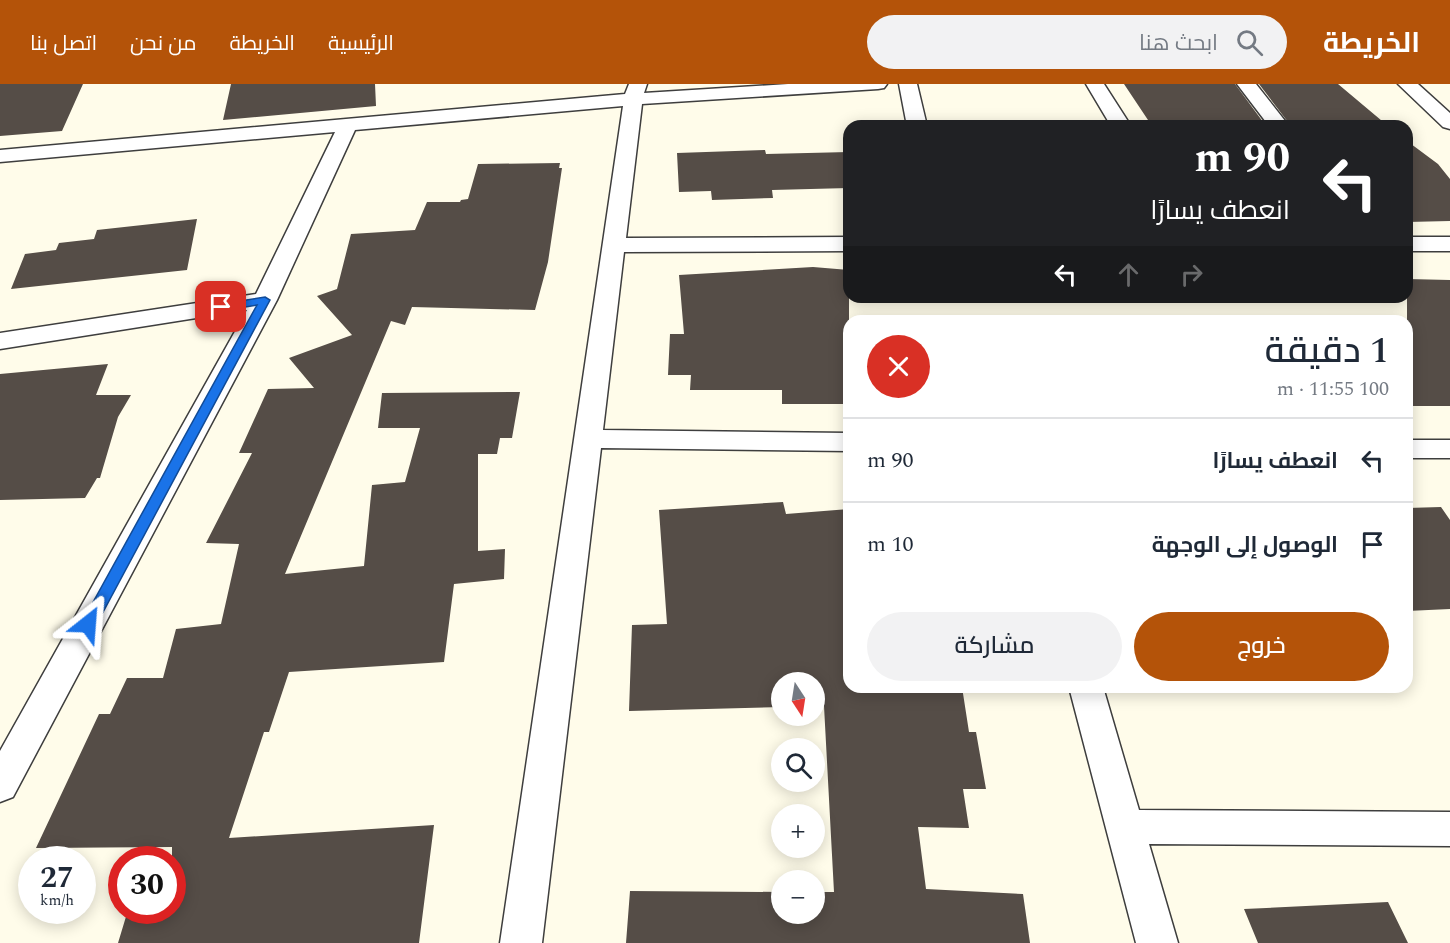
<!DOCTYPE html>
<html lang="ar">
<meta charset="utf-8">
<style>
:root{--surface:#fff;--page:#f2f2f3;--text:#1f2937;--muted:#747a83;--line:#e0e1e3;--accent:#b45309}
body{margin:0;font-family:Spectral,Cairo,serif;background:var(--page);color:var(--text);direction:rtl;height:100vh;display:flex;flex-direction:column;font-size:22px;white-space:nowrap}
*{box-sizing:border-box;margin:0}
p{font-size:20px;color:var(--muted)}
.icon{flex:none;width:33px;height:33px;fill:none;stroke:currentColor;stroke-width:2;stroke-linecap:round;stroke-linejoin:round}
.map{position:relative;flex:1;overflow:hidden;direction:ltr}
.panel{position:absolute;left:843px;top:231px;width:570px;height:378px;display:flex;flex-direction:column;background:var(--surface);border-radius:18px;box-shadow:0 3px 15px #0003;direction:rtl}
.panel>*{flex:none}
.hud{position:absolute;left:843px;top:36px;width:570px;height:183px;border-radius:18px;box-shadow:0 3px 15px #0003;direction:rtl;background:#202124;color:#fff;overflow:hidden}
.needle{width:39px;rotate:168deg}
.tools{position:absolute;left:771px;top:588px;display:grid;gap:12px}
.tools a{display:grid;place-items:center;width:54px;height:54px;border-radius:50%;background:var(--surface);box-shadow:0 3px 15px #0003;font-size:30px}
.speed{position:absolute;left:18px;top:762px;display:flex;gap:12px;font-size:30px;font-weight:700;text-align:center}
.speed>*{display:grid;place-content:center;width:78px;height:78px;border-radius:50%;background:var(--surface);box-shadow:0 3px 15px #0003;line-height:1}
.speed small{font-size:15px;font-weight:400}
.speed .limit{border:9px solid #d22;background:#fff;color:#111}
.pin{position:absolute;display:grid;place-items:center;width:51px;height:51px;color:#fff;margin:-26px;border-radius:12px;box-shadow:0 3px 9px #0006}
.me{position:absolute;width:66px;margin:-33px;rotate:28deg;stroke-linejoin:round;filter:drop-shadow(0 0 4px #0008)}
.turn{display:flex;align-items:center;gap:21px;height:126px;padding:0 24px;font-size:27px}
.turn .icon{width:78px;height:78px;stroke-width:2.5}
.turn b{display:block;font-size:42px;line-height:51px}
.lanes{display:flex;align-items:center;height:57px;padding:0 24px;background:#0003;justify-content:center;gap:30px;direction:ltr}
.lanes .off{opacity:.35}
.round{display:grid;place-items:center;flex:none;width:63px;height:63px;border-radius:32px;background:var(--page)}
.head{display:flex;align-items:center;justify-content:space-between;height:102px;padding:0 24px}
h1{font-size:36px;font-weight:600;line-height:45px}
.primary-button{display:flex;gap:12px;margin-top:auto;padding:12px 24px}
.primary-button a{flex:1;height:69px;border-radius:36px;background:var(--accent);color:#fff;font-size:24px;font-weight:600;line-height:69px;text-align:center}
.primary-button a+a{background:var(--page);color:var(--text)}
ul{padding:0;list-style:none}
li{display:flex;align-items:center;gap:18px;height:84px;padding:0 24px;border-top:2px solid var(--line)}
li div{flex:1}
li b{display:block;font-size:22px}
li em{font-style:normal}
header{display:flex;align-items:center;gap:36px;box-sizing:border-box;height:84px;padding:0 30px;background:var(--accent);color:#fff}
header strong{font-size:28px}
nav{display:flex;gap:33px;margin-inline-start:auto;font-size:21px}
.search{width:420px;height:54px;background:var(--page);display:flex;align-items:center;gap:15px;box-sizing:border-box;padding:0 21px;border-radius:33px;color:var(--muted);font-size:22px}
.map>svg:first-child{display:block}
.building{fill:#554d47}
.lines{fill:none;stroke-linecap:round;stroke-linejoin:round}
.street-casing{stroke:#3e3e3e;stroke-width:3}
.street{fill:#fff;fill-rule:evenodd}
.route{fill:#1a73e8;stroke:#114b97;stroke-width:1.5}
</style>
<header>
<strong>الخريطة</strong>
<div class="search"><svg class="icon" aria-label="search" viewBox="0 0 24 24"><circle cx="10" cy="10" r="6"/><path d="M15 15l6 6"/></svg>ابحث هنا</div>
<nav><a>الرئيسية</a><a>الخريطة</a><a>من نحن</a><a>اتصل بنا</a></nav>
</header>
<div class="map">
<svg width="1450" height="859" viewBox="0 0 1450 859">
<rect width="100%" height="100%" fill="#fffcea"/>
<path class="building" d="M0,0H83L62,47L0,52Z
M231,0H375L376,22L223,36Z
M1124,0H1235L1266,42H1152Z
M1259,0H1338L1388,42H1291Z
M1407,57L1438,80L1450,95V137L1407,138Z
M765,66L766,70L849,68V104L772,106L773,114L712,116L711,107L679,108L677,69Z
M560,79L559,84H562L548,178L535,226L412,223L405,241L391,237L285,490L364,482L372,401L405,398L420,344H378L382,309L520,308L512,354H500L497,370H478V467L505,465L504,495L454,500L444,578L289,588L269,648H264L229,754L434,741L419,859H118L128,826H172V763L36,764L99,630H110L127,594H163L176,545L221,540L239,460L206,459L252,369H239L268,305L314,304L289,274L352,251L317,212L337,205L351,150L415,146L427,118H460L461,116L468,115L478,80Z
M197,135L187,186L11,205L25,170L56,166L59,159L94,155L97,146Z
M813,183L849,186V320H782V306H690L691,291H668L670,250H684L679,191Z
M1407,195L1450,196V322H1407Z
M108,280L96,311H131L118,333L100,394H97L85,414L0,416V290Z
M783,418L786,430L849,425V603H962L969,648H976L986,705H963L969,744L918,743L926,805L1023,810L1030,859H626L630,807L782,808V830H814V808H834L824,622L814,623V598H782V623L629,627L632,541L667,540L659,426Z
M1441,423L1450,436V525L1407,527V424Z
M1388,818L1408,859H1258L1244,825Z"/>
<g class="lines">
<defs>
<path id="street" d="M629,0H647L644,9L788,0H887L884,4L878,5L642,20L626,154L849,153V167L624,168L603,346L849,349V367L601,364L542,859H500L623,22L355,46L277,216L13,713L0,718V667L247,226L0,265V249L256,210L335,48L0,78V66L625,10Z
M899,0H917L927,42H907Z
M1086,0H1104L1131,42H1111Z
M1237,0H1256L1289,42H1269Z
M1398,0H1418L1450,29V45L1443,43Z
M1407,153H1450V167H1407Z
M1407,356H1450V374H1407Z
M1069,603H1103L1139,726L1450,728V762L1149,760L1178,859H1136Z"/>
</defs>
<use href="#street" class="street-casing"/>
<use href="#street" class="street"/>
</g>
<path class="route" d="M265,213L270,216L94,545H83L81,540L257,221L221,227L215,223L221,220Z"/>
</svg>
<div class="tools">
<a><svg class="needle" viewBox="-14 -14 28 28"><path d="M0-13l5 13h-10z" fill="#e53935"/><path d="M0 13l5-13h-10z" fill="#747a83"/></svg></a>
<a><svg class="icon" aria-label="search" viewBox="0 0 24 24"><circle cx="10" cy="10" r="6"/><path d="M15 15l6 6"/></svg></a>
<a>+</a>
<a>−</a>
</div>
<div class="speed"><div>27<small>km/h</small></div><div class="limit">30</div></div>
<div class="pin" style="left:221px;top:223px;background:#d93025"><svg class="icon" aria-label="arrive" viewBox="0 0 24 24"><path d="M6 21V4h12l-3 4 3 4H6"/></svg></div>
<svg class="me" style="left:88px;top:540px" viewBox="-20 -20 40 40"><path d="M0-17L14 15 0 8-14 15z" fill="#1a73e8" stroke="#fff" stroke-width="4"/></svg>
<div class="hud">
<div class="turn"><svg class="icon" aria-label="left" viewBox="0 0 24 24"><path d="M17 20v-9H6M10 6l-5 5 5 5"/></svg><div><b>90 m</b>انعطف يسارًا</div></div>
<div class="lanes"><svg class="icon" aria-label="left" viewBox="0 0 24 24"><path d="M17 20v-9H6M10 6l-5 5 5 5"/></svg><svg class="icon off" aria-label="ahead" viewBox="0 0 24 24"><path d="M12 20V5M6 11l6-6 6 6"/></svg><svg class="icon off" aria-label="right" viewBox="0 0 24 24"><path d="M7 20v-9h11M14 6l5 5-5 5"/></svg></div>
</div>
<section class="panel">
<div class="head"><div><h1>1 دقيقة</h1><p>100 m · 11:55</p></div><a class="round" style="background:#d93025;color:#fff"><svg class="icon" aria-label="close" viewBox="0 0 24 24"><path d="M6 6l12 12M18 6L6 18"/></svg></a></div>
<ul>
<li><svg class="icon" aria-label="left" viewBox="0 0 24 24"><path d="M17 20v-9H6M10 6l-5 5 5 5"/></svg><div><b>انعطف يسارًا</b></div><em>90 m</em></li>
<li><svg class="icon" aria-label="arrive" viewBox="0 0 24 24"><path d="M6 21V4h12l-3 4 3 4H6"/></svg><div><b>الوصول إلى الوجهة</b></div><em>10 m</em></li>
</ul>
<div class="primary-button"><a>خروج</a><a>مشاركة</a></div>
</section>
</div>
